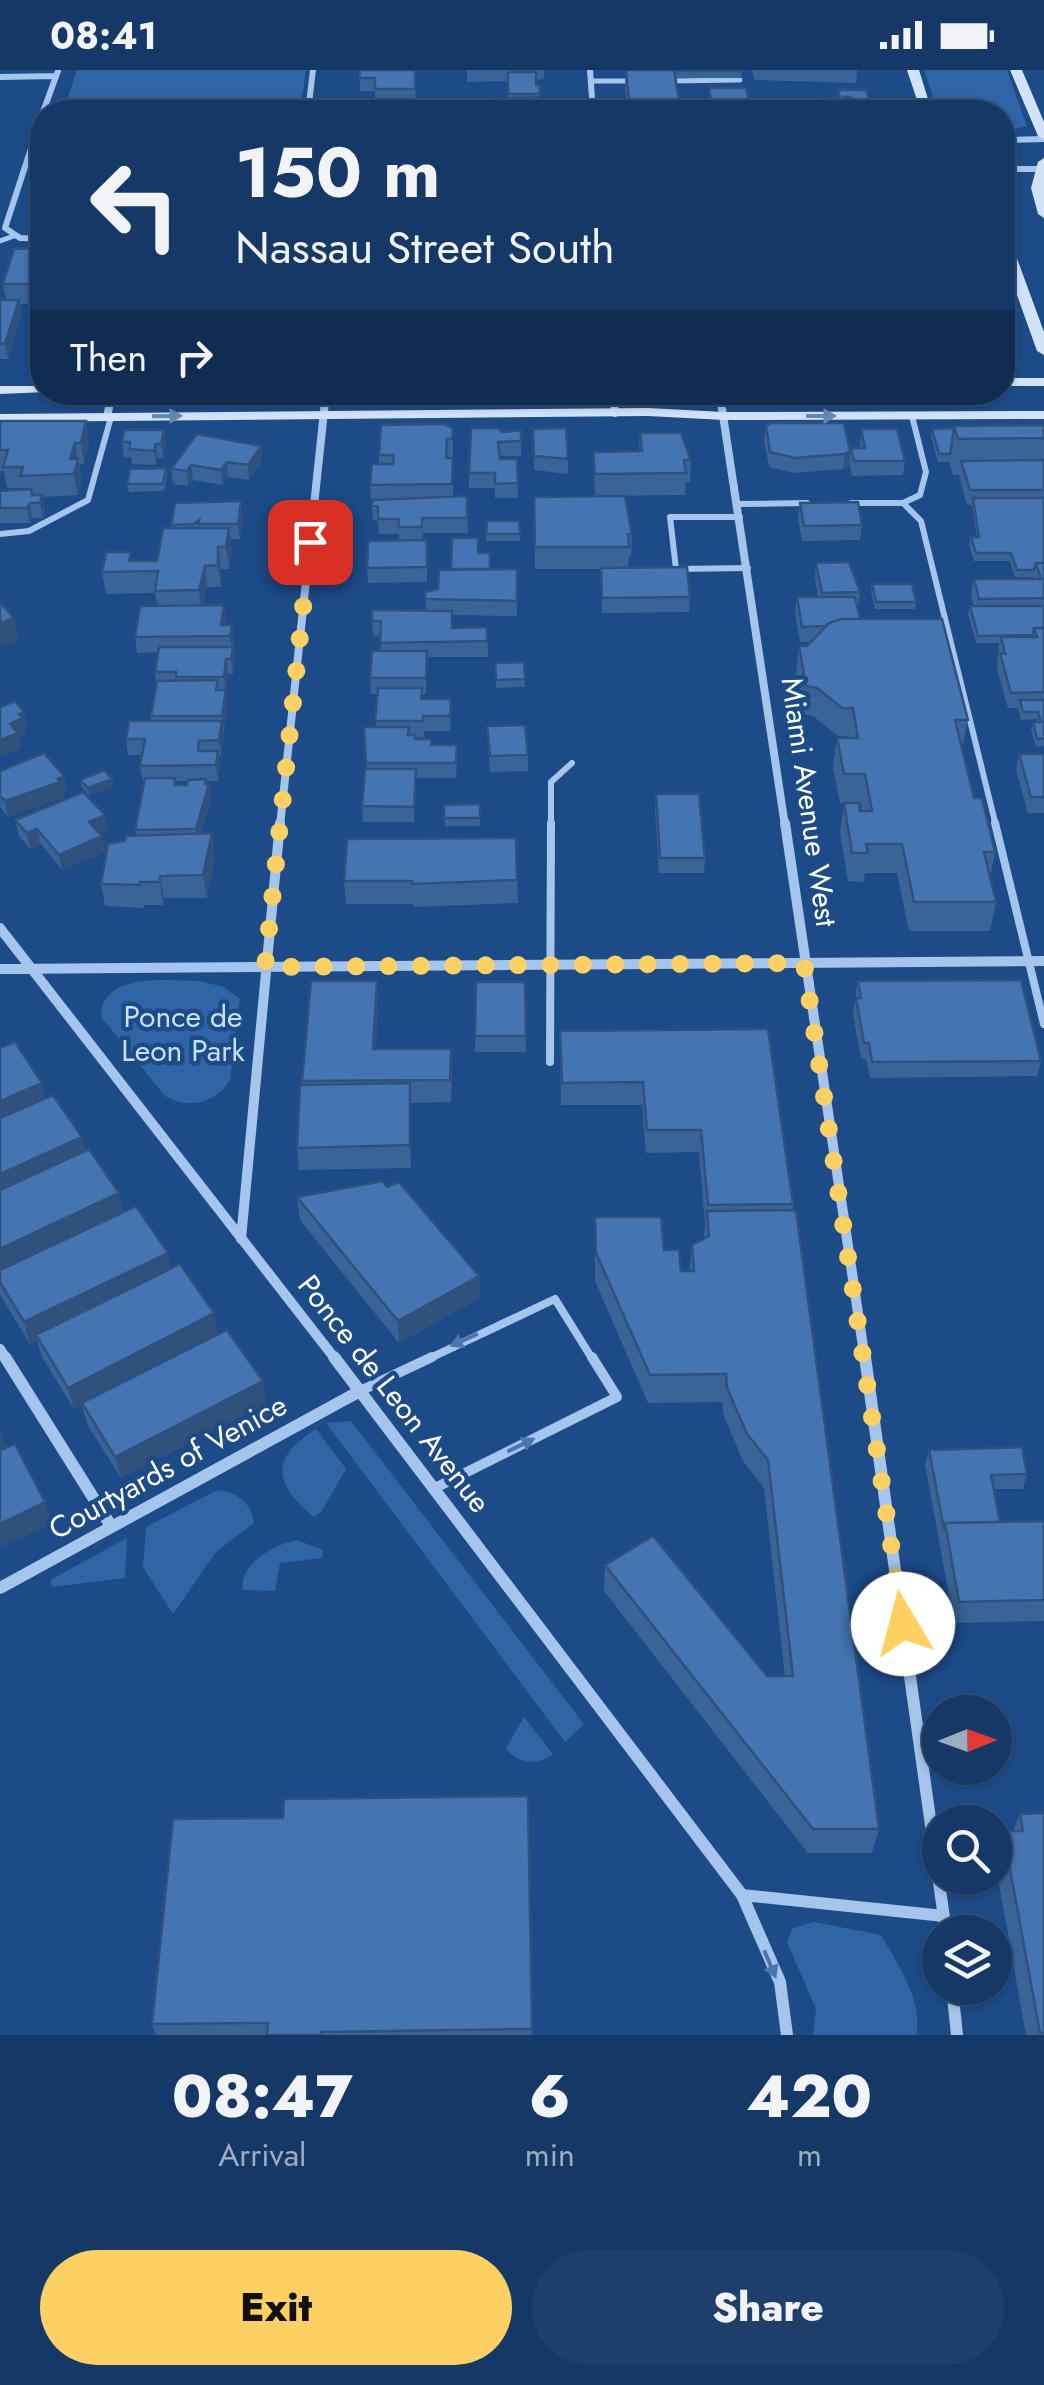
<!DOCTYPE html>
<style>
:root{--surface:#153866;--page:#1e3f6c;--text:#f1f3f6;--muted:#9dacbf;--line:#34527a;--accent:#fcd062}
body{margin:0;font-family:Jost,sans-serif;background:var(--page);color:var(--text);height:100vh;display:flex;flex-direction:column;font-size:38px;white-space:nowrap}
*{box-sizing:border-box;margin:0}
p{font-size:32px;color:var(--muted)}
.icon{flex:none;width:55px;height:55px;fill:none;stroke:currentColor;stroke-width:2;stroke-linecap:round;stroke-linejoin:round}
.map{position:relative;height:1965px;overflow:hidden}
.details{display:flex;flex-direction:column;background:var(--surface);flex:1}
.details>*{flex:none}
.banner{position:absolute;left:30px;top:30px;width:985px;height:305px;border-radius:40px;box-shadow:0 2px 8px #0004,0 0 0 2px var(--line);background:#153866;color:var(--text);overflow:hidden}
.needle{width:65px;rotate:89deg}
.buttons{position:absolute;left:922px;top:1625px;display:grid;gap:20px}
.buttons a{display:grid;place-items:center;width:90px;height:90px;border-radius:50%;background:var(--surface);box-shadow:0 2px 8px #0004,0 0 0 2px var(--line);font-size:50px}
.pin{position:absolute;display:grid;place-items:center;width:85px;height:85px;color:#fff;margin:-42px;border-radius:20px;box-shadow:0 5px 15px #0006}
.me{position:absolute;width:110px;margin:-55px;rotate:352deg;stroke-linejoin:round;filter:drop-shadow(0 0 8px #0008)}
.turn{display:flex;align-items:center;gap:35px;height:210px;padding:0 40px;font-size:45px}
.turn .icon{width:130px;height:130px;stroke-width:2.5}
.turn b{display:block;font-size:70px;line-height:85px}
.then{display:flex;align-items:center;height:95px;padding:0 40px;background:#0003;gap:20px;font-size:38px}
.eta{display:flex;justify-content:space-evenly;align-items:center;height:170px;text-align:center}
.eta b{font-size:60px;font-weight:800;line-height:70px}
.action{display:flex;gap:20px;margin-top:auto;padding:20px 40px}
.action a{flex:1;height:115px;border-radius:60px;background:var(--accent);color:#111;font-size:40px;font-weight:800;line-height:115px;text-align:center}
.action a+a{background:var(--page);color:var(--text)}
.status{display:flex;justify-content:space-between;align-items:center;height:70px;padding:0 50px;background:var(--surface);direction:ltr}
.status svg{height:28px;fill:currentColor}
.map>svg:first-child{display:block}
.green{fill:#2f64a6}
.lines{fill:none;stroke-linecap:round;stroke-linejoin:round}
.lane-far3{stroke:#a5c5ec;stroke-width:5}
.lane-far2{stroke:#a5c5ec;stroke-width:6}
.lane-far1{stroke:#a5c5ec;stroke-width:8}
.lane{stroke:#a5c5ec;stroke-width:10}
.street-far3{stroke:#a5c5ec;stroke-width:6}
.street-far2{stroke:#a5c5ec;stroke-width:8}
.street-far1{stroke:#a5c5ec;stroke-width:10}
.street{stroke:#a5c5ec;stroke-width:12}
.secondary{fill:#d1e2f9;fill-rule:evenodd}
.wall{fill:#3a6498;fill-rule:evenodd}
.shaded-wall{fill:#30517c}
.building{fill:#4474b1;stroke:#30517c;stroke-width:2.5}
.oneway{fill:#6487b5}
.oneway2{fill:#4c76ab}
.route{stroke:#fcd062;stroke-width:18;stroke-dasharray:0 32.4}
.labels{text-anchor:middle;stroke-width:9;stroke-linejoin:round;paint-order:stroke}
.street-label{font-size:30px;fill:#fff;stroke:#1c4b88}
.park-label{font-size:30px;fill:#cadff9;stroke:#1c4b88}
</style>
<div class="status"><b>08:41</b><svg viewBox="0 0 49 12"><path d="M0 12V9h3v3zM5 12V6h3v6zM10 12V3h3v9zM15 12V0h3v12zM26 1h20v11H26zM47 4h2v5h-2z"/></svg></div>
<div class="map">
<svg width="1044" height="1965" viewBox="0 0 1044 1965">
<rect width="100%" height="100%" fill="#1c4b88"/>
<path class="green" d="M77,0H306L300,42H63Z
M924,0H1007L1027,56L1003,62L1002,42H938Z
M200,911L224,917L240,929L230,1010C216,1033 189,1040 165,1026L101,947C101,901 170,911 200,911Z
M351,1351L584,1654L565,1672L326,1353Z
M316,1359L346,1399L321,1442L314,1447C273,1413 270,1388 316,1359Z
M217,1420C237,1422 252,1433 254,1453L216,1482L173,1544L143,1497L146,1457Z
M127,1468L125,1508L53,1517L50,1514L52,1509Z
M297,1470L323,1480L322,1488L280,1493L275,1521L243,1520C238,1495 274,1474 297,1470Z
M524,1647L553,1684C538,1696 517,1694 506,1678Z
M814,1852L881,1865C897,1893 924,1932 916,1965H813L816,1939L787,1872L793,1858Z"/>
<g class="lines">
<path class="lane-far3" d="M591,11H631
M670,11L740,10
M0,171L14,166"/>
<path class="lane-far2" d="M851,433H903L921,451L996,756
M903,433L920,425L926,402L912,346
M739,434L807,433
M740,447H670L676,499L748,498
M0,464L29,461L88,430L111,347
M551,756V712L572,693"/>
<path class="lane-far1" d="M995,753L1044,954
M550,992L551,753
M426,1290L555,1229L593,1290"/>
<path class="lane" d="M360,1321L432,1287
M433,1419L617,1327L592,1287"/>
<path class="street-far3" d="M590,0L593,42
M0,7L56,6
M43,42L58,1
M308,42L313,0
M42,45L5,158L20,168L42,169
M1002,70L1044,69
M1002,99H1044
M614,322L615,334
M720,322L722,334
M110,334L112,322
M325,334L326,322"/>
<path class="street-far2" d="M614,332L615,343
M721,332L785,756
M107,347L110,332
M280,756L325,332"/>
<path class="street-far1" d="M785,753L865,1290
M0,858L336,1290
M0,899L1044,891
M241,1169L280,753
M0,1279L7,1290"/>
<path class="street" d="M5,1287L111,1456
M334,1287L742,1825L944,1846
M865,1287L946,1862
M0,1518L360,1321
M742,1825L780,1912L787,1965
M952,1918L957,1965"/>
<path class="secondary" d="M907,0H919L932,42H921Z
M1010,0H1022L1044,52V70L1038,66Z
M1044,88V148L1038,144L1031,118L1038,92Z
M1002,160L1008,164L1044,262V285L1037,281L1002,183Z
M1002,308H1044V316H1002Z
M0,316H42V322H47L0,324Z
M648,338L724,342L1044,341V349L724,350L648,346L0,352V344Z"/>
</g>
<path class="wall" d="M360,0L416,12L415,32H375V21H360Z
M467,0H544V9L536,10V15H540L539,42L508,28V11L467,12Z
M625,0L742,1L741,8H676L680,42H627L625,16Z
M752,0H857V1L856,13L754,10Z
M709,18L749,32L748,42H702L703,30H709Z
M838,20L870,33L869,42H849L848,40L847,42H809L810,30L837,27Z
M42,178V234H20L21,244L8,289H0V230H6L3,214Z
M0,351H86L89,372L84,394H79L82,411L78,425L43,427L45,440L43,448H32L30,453H0V421L23,420V418H7L4,401H0Z
M1044,355V676L1036,677L1031,660L1033,652H1037V649L1021,650L1018,638H1008L997,599L999,573H976L968,544L970,536H974L971,525L974,509H1033V507H1015L1010,491H974L969,474L971,467H977L972,435H967L959,405H953L949,392H938L931,366L932,359L954,358V356Z
M766,356L850,381L848,396L843,399L794,403L769,397L764,370Z
M453,358V427L467,426L468,463H423V470H427V512L368,513L367,498L399,471V464H379L378,451L373,450L370,415L379,394V385Z
M533,359L568,389V404L534,400Z
M861,359L905,391L903,405L852,406L849,393L851,378H860Z
M164,360L166,375L163,388H158L156,395L132,394L131,387H124L122,372Z
M521,360V386H500V389H517L518,428H495V418H469V403L502,362Z
M640,363L691,390L690,412H686L685,425L595,426L593,382L639,381Z
M261,376L262,391L249,410L228,407L223,415L193,410L188,416L173,414L171,399Z
M166,398L167,406L164,421L129,422L127,414Z
M534,427L632,464L631,486H629L628,498L690,527L689,542L602,543L601,499H535Z
M800,433L862,455L860,470L802,471L798,448Z
M243,446L240,469H230L232,480L229,499H221V517H207L203,535L226,550L225,555H232L235,592L233,604H228L226,620L227,635L221,686H218L220,696L218,711H206L207,714H209L211,730L201,764L215,786L207,828H164L163,835H144V838L105,836L101,814L125,771L136,765L135,760L144,712H143L140,696L142,685H128L126,669L151,651V646L156,614L155,602L158,582L137,583L135,567L157,535L155,523L106,524L102,502L132,491H157L172,458L171,455ZM176,711H188L187,715H176Z
M487,451H519L520,471H486Z
M478,483L490,499H517V546L452,545L453,558L487,557L488,587H427L426,624H422L423,629L451,644L450,661H424V667H415V669L432,675L457,690L456,708H416L414,752H363L362,736L367,699L364,657H376L377,624H371L370,608L381,581V566L373,567L372,551L426,541L425,522L438,519L451,500Z
M816,493L860,522L858,538L860,549L968,650L962,678L974,728L995,782L990,808L996,832L990,861H909L897,803H865L863,812L848,811L840,762L844,733L862,741L861,733H840L833,697L837,668H849V666H838L813,646L803,644L796,604L799,576H807L811,572H800L795,542L797,527H818L815,508Z
M872,514L916,532L915,539H875L871,522Z
M524,592L525,617L496,618L495,593Z
M487,656L528,685V701L490,702Z
M1019,684H1044V743H1028L1016,700Z
M0,701L67,722L63,723L64,727L8,747L0,737Z
M112,709L113,717L89,726L82,717L80,710Z
M656,724L705,788L704,803H659L655,740Z
M480,734V756H445L444,735Z
M15,750L108,761L100,764L105,782L62,800L41,774L30,779L19,766Z
M516,768L518,833L413,837V834H346L344,811Z
M377,911L378,933L376,979L452,1002L451,1032L411,1033V1098L299,1100L297,1078L302,1011Z
M858,911L1041,991L1037,1006L870,1008L866,989H861L853,944Z
M476,912H525L526,982H475Z
M768,959L793,1134V1140L879,1759L872,1783H808L604,1521L605,1495L767,1606H785L764,1418L743,1391L724,1346L722,1332L648,1333L595,1211V1147L664,1180L681,1201H689L692,1175L704,1169L705,1154L699,1082L646,1083L642,1035H561L560,983V961Z
M0,978L42,1013L45,1028L82,1067L85,1081L119,1123L123,1142L171,1198L266,1333L121,1408L87,1354L82,1335L74,1339L42,1287L37,1270L30,1274L0,1225Z
M387,1117L479,1206L480,1228L399,1273L300,1150L297,1127Z
M929,1380L1027,1404L1023,1419H994L1000,1452L1044,1451V1551L954,1553L925,1394Z
M528,1726L532,1965H156L152,1954L283,1748Z
M1044,1743V1965H1026L995,1792V1782L1003,1761H1013L1020,1744Z"/>
<path class="shaded-wall" d="M19,230L21,244L8,289L5,274Z
M86,351L89,372L84,394L81,373Z
M164,360L166,375L163,388L161,374Z
M75,373L82,411L78,425L70,389Z
M156,374L158,388L156,395L154,381Z
M261,376L262,391L249,410L248,395Z
M850,381L848,396L843,399L845,384Z
M227,392L228,407L223,415L221,400Z
M191,395L193,410L188,416L187,401Z
M42,425L45,440L43,448L40,433Z
M241,431L243,446L240,469L238,454Z
M30,433L32,448L30,453L27,438Z
M229,458L232,480L229,499L226,477Z
M218,477L221,499V517L218,495Z
M205,496L207,517L201,542L199,520Z
M224,535L226,550L223,570L221,555Z
M14,548L19,570L0,577V553Z
M232,555L233,570L232,582L230,566Z
M233,577L235,592L233,604L231,589Z
M226,589L228,604L226,620L227,635L224,661L222,646L225,622L224,607Z
M24,642L27,657L25,658L26,664L19,667L21,679L0,687V670L10,654L19,644Z
M222,651L224,666L221,686L219,670Z
M218,681L220,696L218,711L216,695Z
M416,699V715L414,752V737Z
M64,706L67,722L63,723L64,727L8,747L5,731Z
M112,709L113,717L89,726L88,718Z
M206,709L207,719L209,714L211,730L198,774L196,759Z
M105,745L108,761L92,768L89,752Z
M37,759L41,774L30,779L27,763Z
M212,763L215,786L207,828L203,805Z
M102,766L105,782L62,800L59,785Z
M160,806L164,828L163,835L160,812Z
M377,911L378,933L375,1002L373,979Z
M42,1013L47,1035L0,1056V1031Z
M410,1013L411,1035V1098L410,1075Z
M82,1067L86,1089L0,1129V1104Z
M119,1123L124,1146L0,1204V1179Z
M168,1183L172,1205L36,1265L37,1270L30,1274L24,1252Z
M479,1206L480,1228L399,1273L398,1251Z
M214,1243L218,1265L74,1339L68,1318Z
M263,1311L266,1333L121,1408L115,1387Z
M0,1359L7,1380L0,1384Z
M45,1432L52,1454L0,1478V1454Z"/>
<path class="building" d="M360,0H415V19H375V8H359Z
M626,0H674L681,41H630Z
M674,0H741L742,1H675Z
M508,2H536V15H540V24H508Z
M709,18H746L749,32H740L742,42H705L703,30H711Z
M838,20H866L870,33H851L850,27H844L847,38L812,39L810,30L840,27Z
M539,27L537,42H461L462,30Z
M771,34L806,37L807,42H772Z
M42,178V214H3L14,179Z
M0,230H19L5,274H0Z
M0,351H86L81,373H75L70,389H78L74,404L20,406L23,397H3L8,380H0Z
M771,353H844L850,381L845,384L795,388L770,382L766,356Z
M444,354L453,358L452,369H447L446,388H453L452,414L370,415L372,394H393L394,385H379L381,355Z
M1044,355V368L958,369L954,356Z
M471,358H498L502,362L521,360V371L498,372L500,389H517L518,413L495,414V403H469Z
M566,358L568,389L534,386L533,359Z
M954,358L950,384H939L932,359Z
M861,359H897L905,391H854L851,378H865Z
M124,360H164L161,374H156L154,381L130,379V372H122Z
M640,363H681L691,390H684L686,403L595,404L593,382L642,381Z
M197,364L261,376L248,395L227,392L221,400L191,395L187,401L171,399Z
M1044,390V420H970L961,391Z
M166,398L163,414H127L130,399Z
M31,419L32,425H42L40,433H30L27,438H0V421Z
M467,426V448H422V457H398L399,449H378V437L372,435L373,430Z
M625,426L632,464H628L629,477H535L534,427Z
M973,428H1044V493H1036L1034,500H1017L1011,483H976L971,467H979Z
M241,431L238,454H198L199,450L194,454L171,455L175,433Z
M858,432L862,455L804,456L800,433Z
M487,451H519L520,464H486Z
M163,458H229L226,477H218V495L205,496L199,520L155,521L158,501L102,502L106,482H131L129,491H157Z
M452,468H478V483H490V499H451Z
M427,470V497L367,498L368,471Z
M849,492L860,522L822,523L816,493Z
M1036,493H1044V528L979,529L974,509H1041Z
M687,497L690,527L602,528L601,498Z
M517,499V531L425,529V522L438,519L439,500Z
M872,514H912L916,532H876Z
M797,527H855L860,549H841L829,553L825,556L802,557Z
M0,532L14,548L0,553Z
M224,535L221,555H232L230,566L135,567L140,536Z
M970,536H1044V558H1034L1033,565L978,566Z
M372,540L452,541V558L487,557V571L380,573L381,551H372Z
M841,549H942L968,650H955L974,728H982L995,782H984L996,832H914L902,774H866L868,783H852L844,733H859L860,741H872L865,704H844L837,668H858L853,638H842L817,618L806,616L799,576H807L829,553Z
M1034,558H1044V622L1011,623L1000,583L1005,584L1001,567H1037Z
M159,577H233L231,589H226L224,607H176V602H155Z
M372,581H427L426,608H370Z
M524,592L525,609L496,610L495,593Z
M218,610L216,620H226L222,646H151L157,611Z
M378,618H422L421,629H451L450,646H423V651H375Z
M1020,630H1044V668L1037,669L1033,652H1041L1038,642H1023Z
M15,631L24,642L19,644L23,648L10,654L18,663L0,670V637Z
M129,651H222L219,670L199,671L198,681H218L216,695L140,696L145,669H126Z
M525,655L528,685L490,686L487,656Z
M364,657H409L408,665H415V669H432L431,675H457L456,693H366Z
M44,683L64,706L58,709L60,712L5,731L0,726V701Z
M1019,684H1044V727H1031Z
M365,699H416L414,737L362,736Z
M104,700L112,709L88,718L80,710Z
M145,708H175L174,715H187L188,710L206,709L205,714H209L196,759L135,760Z
M83,722L105,745L89,752L102,766L59,785L37,759L27,763L15,750Z
M656,724H699L705,788H660Z
M480,734V748H444V735Z
M212,763L203,805L160,806V812H140V815L101,814L108,774L125,771L126,766Z
M516,768L517,810L412,814V811H344L347,769Z
M1021,910L1041,991L872,992L869,973H864L856,928H861L858,911Z
M311,911H377L373,979H451L450,1010L302,1011Z
M476,912H525L526,966H475Z
M768,959L793,1134L708,1135L701,1060H647L643,1012L562,1013L560,961Z
M15,972L42,1013L0,1031V978Z
M410,1013V1075L297,1078L300,1015Z
M53,1025L82,1067L0,1104V1048Z
M89,1079L119,1123L0,1179V1120Z
M383,1111L387,1117L399,1112L479,1206L398,1251L297,1127Z
M136,1136L168,1183L24,1252L0,1212V1200Z
M796,1140L879,1759H813L605,1495L653,1466L767,1606H793L768,1390L747,1364L727,1318L726,1304L650,1305L596,1183L595,1147H661L664,1180H679L681,1201H694L692,1175L709,1166L707,1141Z
M180,1194L214,1243L68,1318L36,1265Z
M227,1260L263,1311L115,1387L82,1333Z
M15,1374L45,1432L0,1454V1380Z
M1022,1377L1027,1404L991,1405L1000,1452L945,1453L944,1459L929,1380Z
M1044,1451V1530L959,1532L945,1453Z
M528,1726L532,1959L321,1962V1965H267L268,1953L152,1954L173,1749L283,1748L284,1729Z
M1044,1743V1963H1040L1003,1761H1023L1020,1744Z"/>
<defs><path id="oneway-solid" d="M-6-.8H1V-3.2L6.5 0L1 3.2V.8H-6Z" transform="scale(2.5)"/></defs>
<g class="oneway">
<use href="#oneway-solid" transform="translate(167 346) rotate(-1)"/>
<use href="#oneway-solid" transform="translate(821 346)"/>
</g>
<g class="oneway2">
<use href="#oneway-solid" transform="translate(464 1270) rotate(156)"/>
<use href="#oneway-solid" transform="translate(521 1375) rotate(-26)"/>
<use href="#oneway-solid" transform="translate(770 1894) rotate(67)"/>
</g>
<g class="lines">
<path class="route" d="M310,472L265,897L804,893L903,1554"/>
</g>
<g class="labels">
<g class="street-label">
<text transform="translate(809 732) rotate(82)" y="10">Miami Avenue West</text>
<text transform="translate(394 1324) rotate(52)" y="10">Ponce de Leon Avenue</text>
<text transform="translate(168 1397) rotate(-29)" y="10">Courtyards of Venice</text>
</g>
<g class="park-label">
<text x="183" y="957">Ponce de<tspan x="183" dy="34">Leon Park</tspan></text>
</g>
</g>
</svg>
<div class="buttons">
<a><svg class="needle" viewBox="-14 -14 28 28"><path d="M0-13l5 13h-10z" fill="#e53935"/><path d="M0 13l5-13h-10z" fill="#9dacbf"/></svg></a>
<a><svg class="icon" aria-label="search" viewBox="0 0 24 24"><circle cx="10" cy="10" r="6"/><path d="M15 15l6 6"/></svg></a>
<a><svg class="icon" aria-label="layers" viewBox="0 0 24 24"><path d="M12 4l9 5-9 5-9-5zM3 14l9 5 9-5"/></svg></a>
</div>
<div class="pin" style="left:310px;top:472px;background:#d93025"><svg class="icon" aria-label="arrive" viewBox="0 0 24 24"><path d="M6 21V4h12l-3 4 3 4H6"/></svg></div>
<svg class="me" style="left:903px;top:1554px" viewBox="-20 -20 40 40"><circle r="19" fill="#fff"/><path d="M0-13L10 11 0 6-10 11z" fill="#fcd062"/></svg>
<div class="banner">
<div class="turn"><svg class="icon" aria-label="left" viewBox="0 0 24 24"><path d="M17 20v-9H6M10 6l-5 5 5 5"/></svg><div><b>150 m</b>Nassau Street South</div></div>
<div class="then">Then<svg class="icon" aria-label="right" viewBox="0 0 24 24"><path d="M7 20v-9h11M14 6l5 5-5 5"/></svg></div>
</div>
</div>
<section class="details">
<div class="eta">
<div><b>08:47</b><p>Arrival</p></div>
<div><b>6</b><p>min</p></div>
<div><b>420</b><p>m</p></div>
</div>
<div class="action"><a>Exit</a><a>Share</a></div>
</section>
